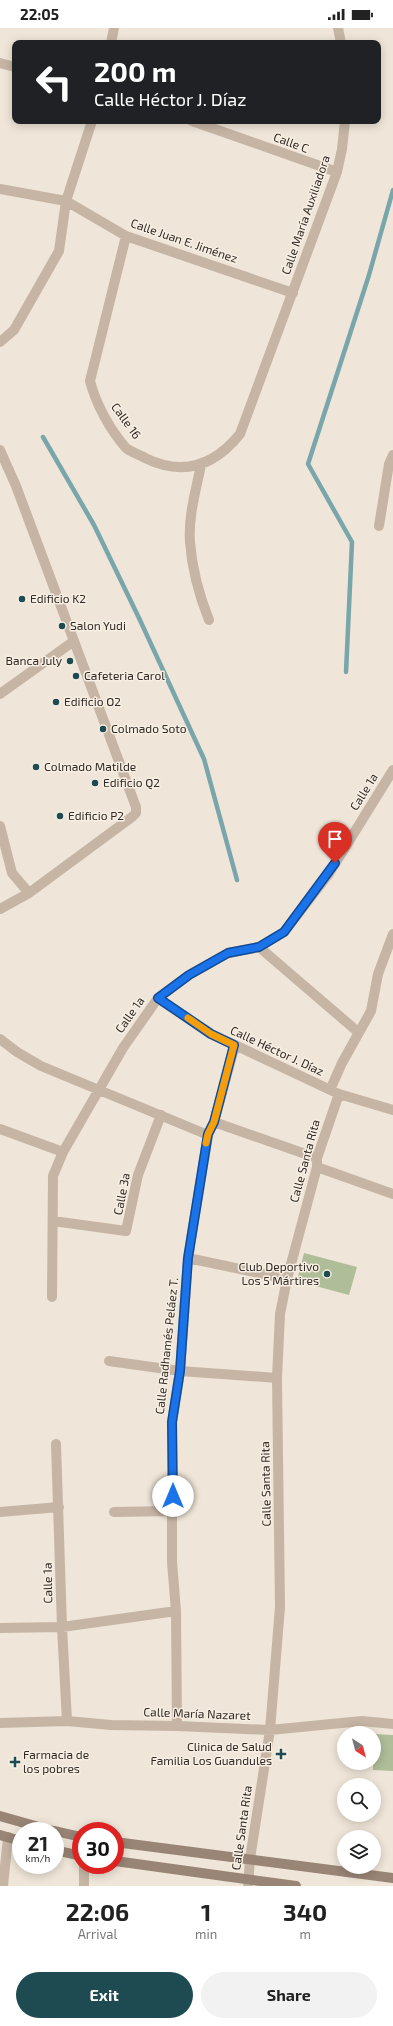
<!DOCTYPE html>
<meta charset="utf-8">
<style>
:root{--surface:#fff;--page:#f2f2f2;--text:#222;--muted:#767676;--accent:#1e4b51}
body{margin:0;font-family:"Exo 2",sans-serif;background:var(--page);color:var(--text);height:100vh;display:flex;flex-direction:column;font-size:15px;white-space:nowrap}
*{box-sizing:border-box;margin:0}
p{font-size:13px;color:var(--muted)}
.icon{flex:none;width:22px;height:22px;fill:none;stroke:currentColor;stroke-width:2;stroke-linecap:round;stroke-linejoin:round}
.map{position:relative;height:1858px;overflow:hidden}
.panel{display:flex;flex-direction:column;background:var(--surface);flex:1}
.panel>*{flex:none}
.hud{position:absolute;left:12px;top:12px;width:369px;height:84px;border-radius:8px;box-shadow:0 2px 10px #0003;background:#202124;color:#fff;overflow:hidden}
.needle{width:26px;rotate:144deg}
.fabs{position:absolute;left:337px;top:1698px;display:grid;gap:8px}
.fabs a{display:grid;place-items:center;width:44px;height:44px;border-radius:50%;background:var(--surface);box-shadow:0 2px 10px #0003;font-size:20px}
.speed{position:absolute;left:12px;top:1794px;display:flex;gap:8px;font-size:20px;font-weight:700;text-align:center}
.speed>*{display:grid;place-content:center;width:52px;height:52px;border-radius:50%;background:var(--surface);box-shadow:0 2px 10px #0003;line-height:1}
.speed small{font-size:10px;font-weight:400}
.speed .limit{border:6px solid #d22;background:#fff;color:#111}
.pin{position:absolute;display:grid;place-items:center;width:34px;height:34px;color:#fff;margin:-41px -17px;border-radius:50% 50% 50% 0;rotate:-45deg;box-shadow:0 0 4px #0007}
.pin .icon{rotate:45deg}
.me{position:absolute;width:44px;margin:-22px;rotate:0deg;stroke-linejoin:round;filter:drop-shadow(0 0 3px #0008)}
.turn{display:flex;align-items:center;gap:14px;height:84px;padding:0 16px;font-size:18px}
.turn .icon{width:52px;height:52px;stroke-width:2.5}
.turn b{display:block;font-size:28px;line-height:34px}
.eta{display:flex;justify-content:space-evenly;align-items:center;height:68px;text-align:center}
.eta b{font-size:24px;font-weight:700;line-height:28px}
.action{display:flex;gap:8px;margin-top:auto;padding:8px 16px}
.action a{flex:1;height:46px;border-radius:24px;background:var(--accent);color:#fff;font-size:16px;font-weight:700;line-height:46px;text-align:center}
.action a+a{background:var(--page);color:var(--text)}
.status{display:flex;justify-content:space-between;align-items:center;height:28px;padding:0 20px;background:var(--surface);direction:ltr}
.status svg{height:11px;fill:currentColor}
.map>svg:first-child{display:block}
.green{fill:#afbd99}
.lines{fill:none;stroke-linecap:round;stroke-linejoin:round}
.stream{stroke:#78a6aa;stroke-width:4.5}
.street{stroke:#c6b5a5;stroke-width:10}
.secondary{stroke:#998576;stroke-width:10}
.route-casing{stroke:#114b97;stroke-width:10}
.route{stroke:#1a73e8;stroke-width:7}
.slow{stroke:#f59e0b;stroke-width:7}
.poi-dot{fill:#1e4b51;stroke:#f7efe3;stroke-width:1.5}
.labels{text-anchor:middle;stroke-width:3;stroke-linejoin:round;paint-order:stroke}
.street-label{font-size:12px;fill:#322a25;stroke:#f7efe3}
.poi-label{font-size:12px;fill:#322a25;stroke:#f7efe3;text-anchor:start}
</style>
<div class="status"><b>22:05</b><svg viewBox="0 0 49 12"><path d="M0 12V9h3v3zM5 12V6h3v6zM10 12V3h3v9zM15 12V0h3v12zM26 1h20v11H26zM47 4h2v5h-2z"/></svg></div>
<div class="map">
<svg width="393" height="1858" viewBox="0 0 393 1858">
<rect width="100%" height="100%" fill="#efe5d8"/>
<path class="green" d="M304,1225L357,1239L349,1267L297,1253Z
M374,1706L393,1707V1743L373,1742Z"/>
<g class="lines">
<path class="stream" d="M43,409L94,497L139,590L204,731L237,852
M346,644L352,514L308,436L369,247L393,162"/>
<path class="street" d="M338,0L341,15
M111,15L114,0
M0,35L15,39
M192,93L337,144
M0,161L66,173L126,208L293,265
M126,208L90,353C96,376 110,402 126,420C131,424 140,427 145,430C184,449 215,437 240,406L337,144L342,121L345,93
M0,314L14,302L59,223L66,173L92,93
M0,422L16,458L136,779V785L132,789L29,865L0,881
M201,437C196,462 188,489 190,514C192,541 199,567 209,592
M379,498L389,436L393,427
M0,666L74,613
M0,798L12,845L29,865
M259,919L358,1004
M158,970L211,1006L235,1017L339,1066L393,1082
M0,1011L17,1024L41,1038L208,1107
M330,1062L342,1035L371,983L378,946L393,906
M214,1094L317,1130
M0,1101L63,1124
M317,1139L393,1166
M53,1193L126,1203L138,1147L161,1087
M188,1230L287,1251
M52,1269L53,1148L63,1124L123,1020L158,970L189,947L228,925L259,919L284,904L328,847L393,742
M109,1333L180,1343L277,1350
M56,1416L62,1599L67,1693
M0,1484L59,1479
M114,1484L173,1483
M0,1600L62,1599L176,1583
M0,1695L67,1693L111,1697L177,1698L270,1702L362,1693L393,1696
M177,1698L176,1583L172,1534V1394L180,1343L188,1230L208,1107L214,1094L235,1017
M3,1858L8,1809
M84,1858V1837
M248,1858L250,1831L270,1702L280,1579L277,1350L280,1286L287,1251L317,1139V1130L339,1066"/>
<path class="secondary" d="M0,1788L53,1803
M55,1803L81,1809
M0,1807L21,1813
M115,1814L393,1850
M55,1822L81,1828
M115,1833L296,1858"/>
</g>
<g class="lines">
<defs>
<path id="route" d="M173,1468L172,1394L180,1343L188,1230L208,1106L214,1094L234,1017L211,1006L158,970L189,947L228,925L259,919L284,904L335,835"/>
</defs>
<use href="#route" class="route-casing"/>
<use href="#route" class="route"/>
<path class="slow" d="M188,990L211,1006L234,1017L214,1094L208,1106L206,1115"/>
</g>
<g class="poi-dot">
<circle cx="22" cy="571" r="4"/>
<circle cx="62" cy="598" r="4"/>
<circle cx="70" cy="633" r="4"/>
<circle cx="76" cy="648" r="4"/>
<circle cx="56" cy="674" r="4"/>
<circle cx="103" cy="701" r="4"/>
<circle cx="36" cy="739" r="4"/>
<circle cx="95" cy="755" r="4"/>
<circle cx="60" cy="788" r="4"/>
<circle cx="327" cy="1246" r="4"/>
<path d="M279 1720h4v4h4v4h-4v4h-4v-4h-4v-4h4z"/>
<path d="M13 1728h4v4h4v4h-4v4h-4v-4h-4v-4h4z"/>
</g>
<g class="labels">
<g class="street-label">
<text transform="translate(291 115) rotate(20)" y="4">Calle C</text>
<text transform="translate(306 187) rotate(-71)" y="4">Calle María Auxiliadora</text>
<text transform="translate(184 213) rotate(19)" y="4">Calle Juan E. Jiménez</text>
<text transform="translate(126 393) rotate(54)" y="4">Calle 16</text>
<text transform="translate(364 764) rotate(-58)" y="4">Calle 1a</text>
<text transform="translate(130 987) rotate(-55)" y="4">Calle 1a</text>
<text transform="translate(277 1023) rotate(25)" y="4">Calle Héctor J. Díaz</text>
<text transform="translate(305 1133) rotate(-75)" y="4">Calle Santa Rita</text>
<text transform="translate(122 1166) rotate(-79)" y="4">Calle 3a</text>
<text transform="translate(167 1318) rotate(-84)" y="4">Calle Radhamés Peláez T.</text>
<text transform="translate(266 1456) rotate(-91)" y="4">Calle Santa Rita</text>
<text transform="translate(48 1555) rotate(-91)" y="4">Calle 1a</text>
<text transform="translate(197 1686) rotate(2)" y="4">Calle María Nazaret</text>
<text transform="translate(242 1800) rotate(-82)" y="4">Calle Santa Rita</text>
</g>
<g class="poi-label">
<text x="30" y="575">Edificio K2</text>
<text x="70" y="602">Salon Yudi</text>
<text x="62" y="637" text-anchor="end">Banca July</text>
<text x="84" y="652">Cafeteria Carol</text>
<text x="64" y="678">Edificio O2</text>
<text x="111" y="705">Colmado Soto</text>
<text x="44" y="743">Colmado Matilde</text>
<text x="103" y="759">Edificio Q2</text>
<text x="68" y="792">Edificio P2</text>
<text x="319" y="1243" text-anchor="end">Club Deportivo<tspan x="319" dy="14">Los 5 Mártires</tspan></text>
<text x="272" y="1723" text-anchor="end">Clinica de Salud<tspan x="272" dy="14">Familia Los Guandules</tspan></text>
<text x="23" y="1731">Farmacia de<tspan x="23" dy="14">los pobres</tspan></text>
</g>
</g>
</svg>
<div class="fabs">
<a><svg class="needle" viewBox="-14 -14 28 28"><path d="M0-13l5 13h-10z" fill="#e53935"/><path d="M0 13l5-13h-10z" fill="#767676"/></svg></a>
<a><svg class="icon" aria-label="search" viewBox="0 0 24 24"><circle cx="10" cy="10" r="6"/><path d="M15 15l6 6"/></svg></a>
<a><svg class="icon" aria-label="layers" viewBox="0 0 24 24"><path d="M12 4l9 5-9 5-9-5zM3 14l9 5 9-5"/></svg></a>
</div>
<div class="speed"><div>21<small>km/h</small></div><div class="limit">30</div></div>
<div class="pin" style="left:335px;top:835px;background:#d93025"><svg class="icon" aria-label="arrive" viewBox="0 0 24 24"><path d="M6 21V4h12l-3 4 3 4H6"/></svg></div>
<svg class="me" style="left:173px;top:1468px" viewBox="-20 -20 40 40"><circle r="19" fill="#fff"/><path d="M0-13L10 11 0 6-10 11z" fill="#1a73e8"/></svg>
<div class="hud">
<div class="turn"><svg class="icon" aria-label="left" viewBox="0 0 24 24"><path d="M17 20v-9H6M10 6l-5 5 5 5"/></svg><div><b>200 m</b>Calle Héctor J. Díaz</div></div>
</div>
</div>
<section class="panel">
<div class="eta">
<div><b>22:06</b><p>Arrival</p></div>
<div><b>1</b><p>min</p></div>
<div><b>340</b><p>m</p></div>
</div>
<div class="action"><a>Exit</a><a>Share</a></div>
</section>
